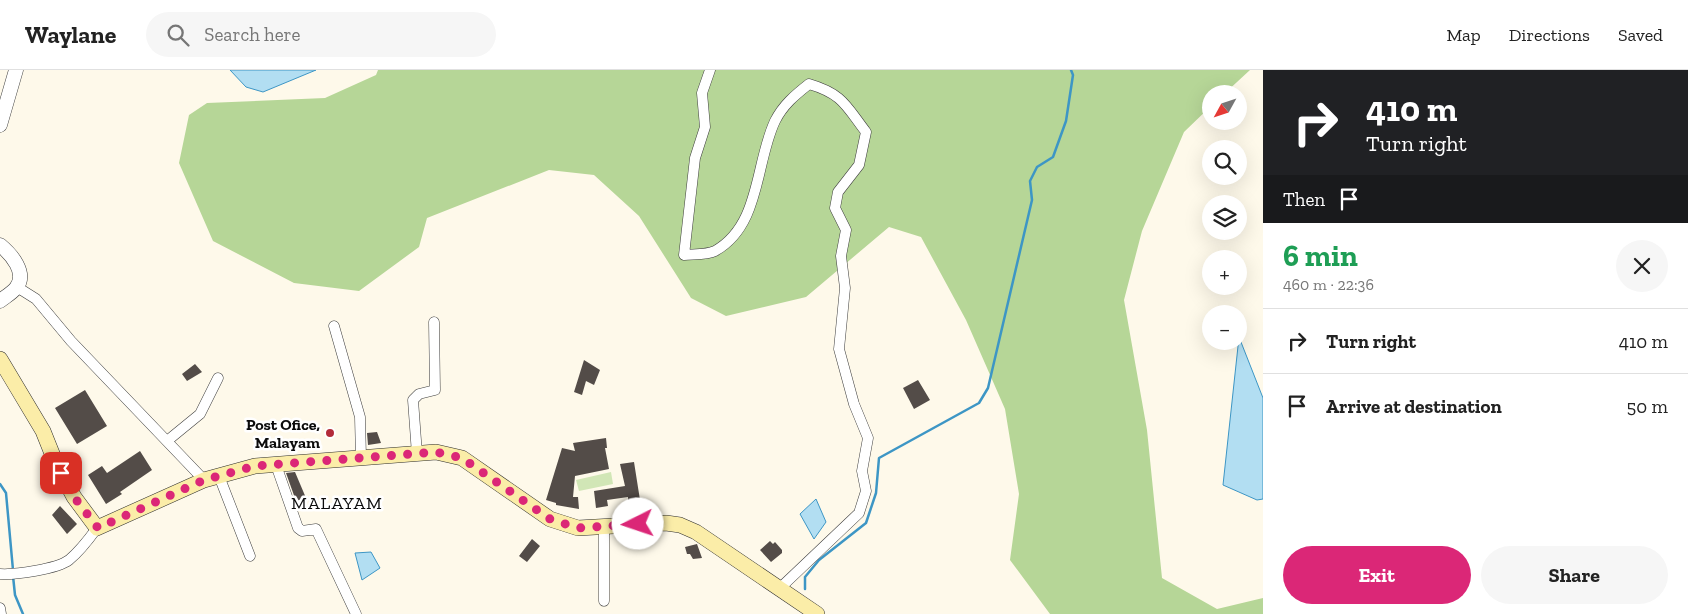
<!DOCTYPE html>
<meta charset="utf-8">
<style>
:root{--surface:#fff;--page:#f6f6f6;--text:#222;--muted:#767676;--line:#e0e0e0;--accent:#db2777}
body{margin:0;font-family:"Zilla Slab",serif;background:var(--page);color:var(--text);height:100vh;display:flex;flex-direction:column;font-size:19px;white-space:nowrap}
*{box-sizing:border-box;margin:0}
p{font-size:16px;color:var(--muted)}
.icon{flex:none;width:28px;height:28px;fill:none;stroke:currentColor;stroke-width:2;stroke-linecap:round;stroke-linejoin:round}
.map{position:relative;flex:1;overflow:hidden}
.side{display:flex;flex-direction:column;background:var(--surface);width:425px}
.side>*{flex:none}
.top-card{background:#202124;color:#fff;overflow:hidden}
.needle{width:32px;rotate:230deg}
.controls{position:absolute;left:1202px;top:15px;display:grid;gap:10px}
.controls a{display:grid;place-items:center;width:45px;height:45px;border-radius:50%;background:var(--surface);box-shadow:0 5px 20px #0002;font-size:25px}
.pin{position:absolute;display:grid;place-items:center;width:42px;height:42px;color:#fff;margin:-21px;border-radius:10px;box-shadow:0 2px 8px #0006}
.me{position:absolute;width:55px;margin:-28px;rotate:266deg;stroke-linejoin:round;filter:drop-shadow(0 0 4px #0008)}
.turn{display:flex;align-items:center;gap:18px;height:105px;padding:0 20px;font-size:22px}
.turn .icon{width:65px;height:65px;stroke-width:2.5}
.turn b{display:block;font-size:35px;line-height:42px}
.then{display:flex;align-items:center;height:48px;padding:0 20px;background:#0003;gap:10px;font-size:19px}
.round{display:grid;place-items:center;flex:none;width:52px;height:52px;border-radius:26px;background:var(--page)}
.summary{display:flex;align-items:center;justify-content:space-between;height:85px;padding:0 20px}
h1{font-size:30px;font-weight:800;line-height:38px;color:#1e9e55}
.cta{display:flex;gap:10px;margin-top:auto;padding:10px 20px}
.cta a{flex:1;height:58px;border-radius:30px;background:var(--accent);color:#fff;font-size:20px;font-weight:800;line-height:58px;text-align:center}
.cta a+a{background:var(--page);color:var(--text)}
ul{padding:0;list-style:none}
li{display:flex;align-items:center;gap:15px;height:65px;padding:0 20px;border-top:1px solid var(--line)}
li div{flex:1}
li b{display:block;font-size:19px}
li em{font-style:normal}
header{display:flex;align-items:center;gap:30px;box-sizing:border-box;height:70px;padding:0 25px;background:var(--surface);border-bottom:1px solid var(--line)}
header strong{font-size:24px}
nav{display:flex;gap:28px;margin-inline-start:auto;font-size:18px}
.search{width:350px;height:45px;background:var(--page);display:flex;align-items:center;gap:12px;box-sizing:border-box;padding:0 18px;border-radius:28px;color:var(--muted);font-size:19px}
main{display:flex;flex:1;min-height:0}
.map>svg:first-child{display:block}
.green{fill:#d1e6b6}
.forest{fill:#b6d697}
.water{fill:#b2def2;stroke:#3d96c5}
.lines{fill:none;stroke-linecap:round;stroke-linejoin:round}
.stream{stroke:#3d96c5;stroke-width:2.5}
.building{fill:#534c48}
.minor-casing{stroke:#3e3e3e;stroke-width:11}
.tertiary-casing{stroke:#3e3e3e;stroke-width:15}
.secondary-casing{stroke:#2d2d2d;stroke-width:16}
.minor{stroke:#fff;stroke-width:10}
.tertiary{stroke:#fff;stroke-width:14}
.secondary{stroke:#fbeda8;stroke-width:15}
.route{stroke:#db2777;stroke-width:9;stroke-dasharray:0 16.2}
.poi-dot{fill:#b32b39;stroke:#fff;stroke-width:2}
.labels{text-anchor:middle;stroke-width:5;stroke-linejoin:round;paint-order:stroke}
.poi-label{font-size:16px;font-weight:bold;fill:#0b0b0b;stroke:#fff;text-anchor:end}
.neighbourhood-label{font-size:18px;letter-spacing:1px;fill:#0b0b0b;stroke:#fff}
</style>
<header>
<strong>Waylane</strong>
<div class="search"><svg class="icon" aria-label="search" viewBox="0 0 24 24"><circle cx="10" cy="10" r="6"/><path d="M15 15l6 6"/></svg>Search here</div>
<nav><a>Map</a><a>Directions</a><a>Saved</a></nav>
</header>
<main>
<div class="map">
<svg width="1263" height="544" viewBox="0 0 1263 544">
<rect width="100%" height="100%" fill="#fef9ea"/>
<path class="green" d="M611,402L613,414L579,421L576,410Z"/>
<path class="forest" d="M378,0H1250L1224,24H1211V36L1184,62L1142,161L1124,230L1147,360L1162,508L1217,539L1263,528V544H1050L1010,490L1019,424L1005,339L966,250L921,167L889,157L806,227L726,246L691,228L639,146L594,105L549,100L427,148L419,177L359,221L294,213L213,171L179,93L189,45L207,33L325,28L376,5Z"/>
<path class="water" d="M230,0H316L263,22L246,17Z
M1239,267L1263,328V429L1257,430L1223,415Z
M816,429L826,452L814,469L800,444Z
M371,482L380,498L362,510L355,483Z"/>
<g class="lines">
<path class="stream" d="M0,414L6,423L13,500
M13,506L15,525L23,544
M805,519V507L819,490L866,453L876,423L879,388L979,333L988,318L1032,130L1030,111L1037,97L1053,87L1066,51L1073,5L1071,0"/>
</g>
<path class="building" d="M584,290L600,300L594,315L586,311L582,325L574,322Z
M195,294L202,302L187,311L182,304Z
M918,310L930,330L914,339L903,318Z
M85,320L107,356L77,374L55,338Z
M377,362L381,373L368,375L367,363Z
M606,368L607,378H605L609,399L575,406L573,427H578L579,439L556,435V433L546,430L562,378L575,381L573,373Z
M140,381L152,400L120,422L122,424L106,434L88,405L102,396L107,403Z
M634,392L640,430L628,432V427L607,430L608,436L596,438L594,421L625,416L620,394Z
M295,402L306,428L296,431L286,403Z
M60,436L77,454L67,464L52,445Z
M532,469L540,476L527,492L519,486Z
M770,471L773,474L775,472L782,480V483L771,492L760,480Z
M697,474L702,488L693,489L690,484H687L685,477Z"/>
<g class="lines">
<defs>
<path id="minor" d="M710,0L702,23L705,57L695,88L684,185C693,184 707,185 715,181C761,155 755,93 775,51C783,35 795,25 809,14C843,24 846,36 866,62L859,95L838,122L835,138L846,160L841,186L845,218L839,279L854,334L868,368L862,401L866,421L859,443L779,519
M17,217L36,229L71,271L204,410
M334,256L360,347L361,388
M167,371L200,344L218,308
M417,384L413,330L419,324L435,320L434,252
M276,395L298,458L302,461L316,459L356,544
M219,406L250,486
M604,457V531
M0,504C15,505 57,499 69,490C80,481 89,469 97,458
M0,538L1,544"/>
<path id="tertiary" d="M0,55L16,0
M0,175C11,184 28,203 16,218C12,223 5,227 0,231"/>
<path id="secondary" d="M0,289L43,361L55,391L74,427L97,458L204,410L255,396L436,382L462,388L550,449L578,458L666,453L680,455L696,462L817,544"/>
</defs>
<use href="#minor" class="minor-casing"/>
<use href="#tertiary" class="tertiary-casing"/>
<use href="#secondary" class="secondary-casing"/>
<use href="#minor" class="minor"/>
<use href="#tertiary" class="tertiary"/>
<use href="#secondary" class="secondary"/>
</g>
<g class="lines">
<path class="route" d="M61,403L74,427L98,458L204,410L255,396L436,382L462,388L550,449L578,458L638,454"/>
</g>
<circle class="poi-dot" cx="330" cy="363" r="5"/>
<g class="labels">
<g class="poi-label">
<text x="320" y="360">Post Ofice,<tspan x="320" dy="18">Malayam</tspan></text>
</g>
<g class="neighbourhood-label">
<text x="337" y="439">MALAYAM</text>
</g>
</g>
</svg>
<div class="controls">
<a><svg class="needle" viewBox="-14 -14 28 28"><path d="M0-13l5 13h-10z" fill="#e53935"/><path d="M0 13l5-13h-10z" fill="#767676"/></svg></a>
<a><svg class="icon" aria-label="search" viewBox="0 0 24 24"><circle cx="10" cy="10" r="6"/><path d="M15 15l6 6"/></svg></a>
<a><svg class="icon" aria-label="layers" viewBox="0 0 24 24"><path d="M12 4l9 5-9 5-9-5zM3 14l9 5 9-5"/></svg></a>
<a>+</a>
<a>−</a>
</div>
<div class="pin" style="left:61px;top:403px;background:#d93025"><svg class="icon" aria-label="arrive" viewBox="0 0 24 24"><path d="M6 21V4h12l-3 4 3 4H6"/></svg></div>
<svg class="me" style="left:638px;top:454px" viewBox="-20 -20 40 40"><circle r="19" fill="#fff"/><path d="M0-13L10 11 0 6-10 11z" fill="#db2777"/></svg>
</div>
<section class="side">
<div class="top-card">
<div class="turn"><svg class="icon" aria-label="right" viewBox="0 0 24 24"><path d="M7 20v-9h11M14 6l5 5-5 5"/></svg><div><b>410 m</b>Turn right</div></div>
<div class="then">Then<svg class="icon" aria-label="arrive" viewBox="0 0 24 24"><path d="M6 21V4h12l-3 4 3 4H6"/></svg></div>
</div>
<div class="summary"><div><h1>6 min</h1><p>460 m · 22:36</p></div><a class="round"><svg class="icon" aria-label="close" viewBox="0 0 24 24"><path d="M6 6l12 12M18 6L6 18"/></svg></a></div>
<ul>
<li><svg class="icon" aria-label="right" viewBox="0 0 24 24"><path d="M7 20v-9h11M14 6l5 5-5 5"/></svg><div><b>Turn right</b></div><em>410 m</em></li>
<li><svg class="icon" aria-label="arrive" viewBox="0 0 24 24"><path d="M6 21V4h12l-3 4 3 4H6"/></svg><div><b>Arrive at destination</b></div><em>50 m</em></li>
</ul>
<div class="cta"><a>Exit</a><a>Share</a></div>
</section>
</main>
